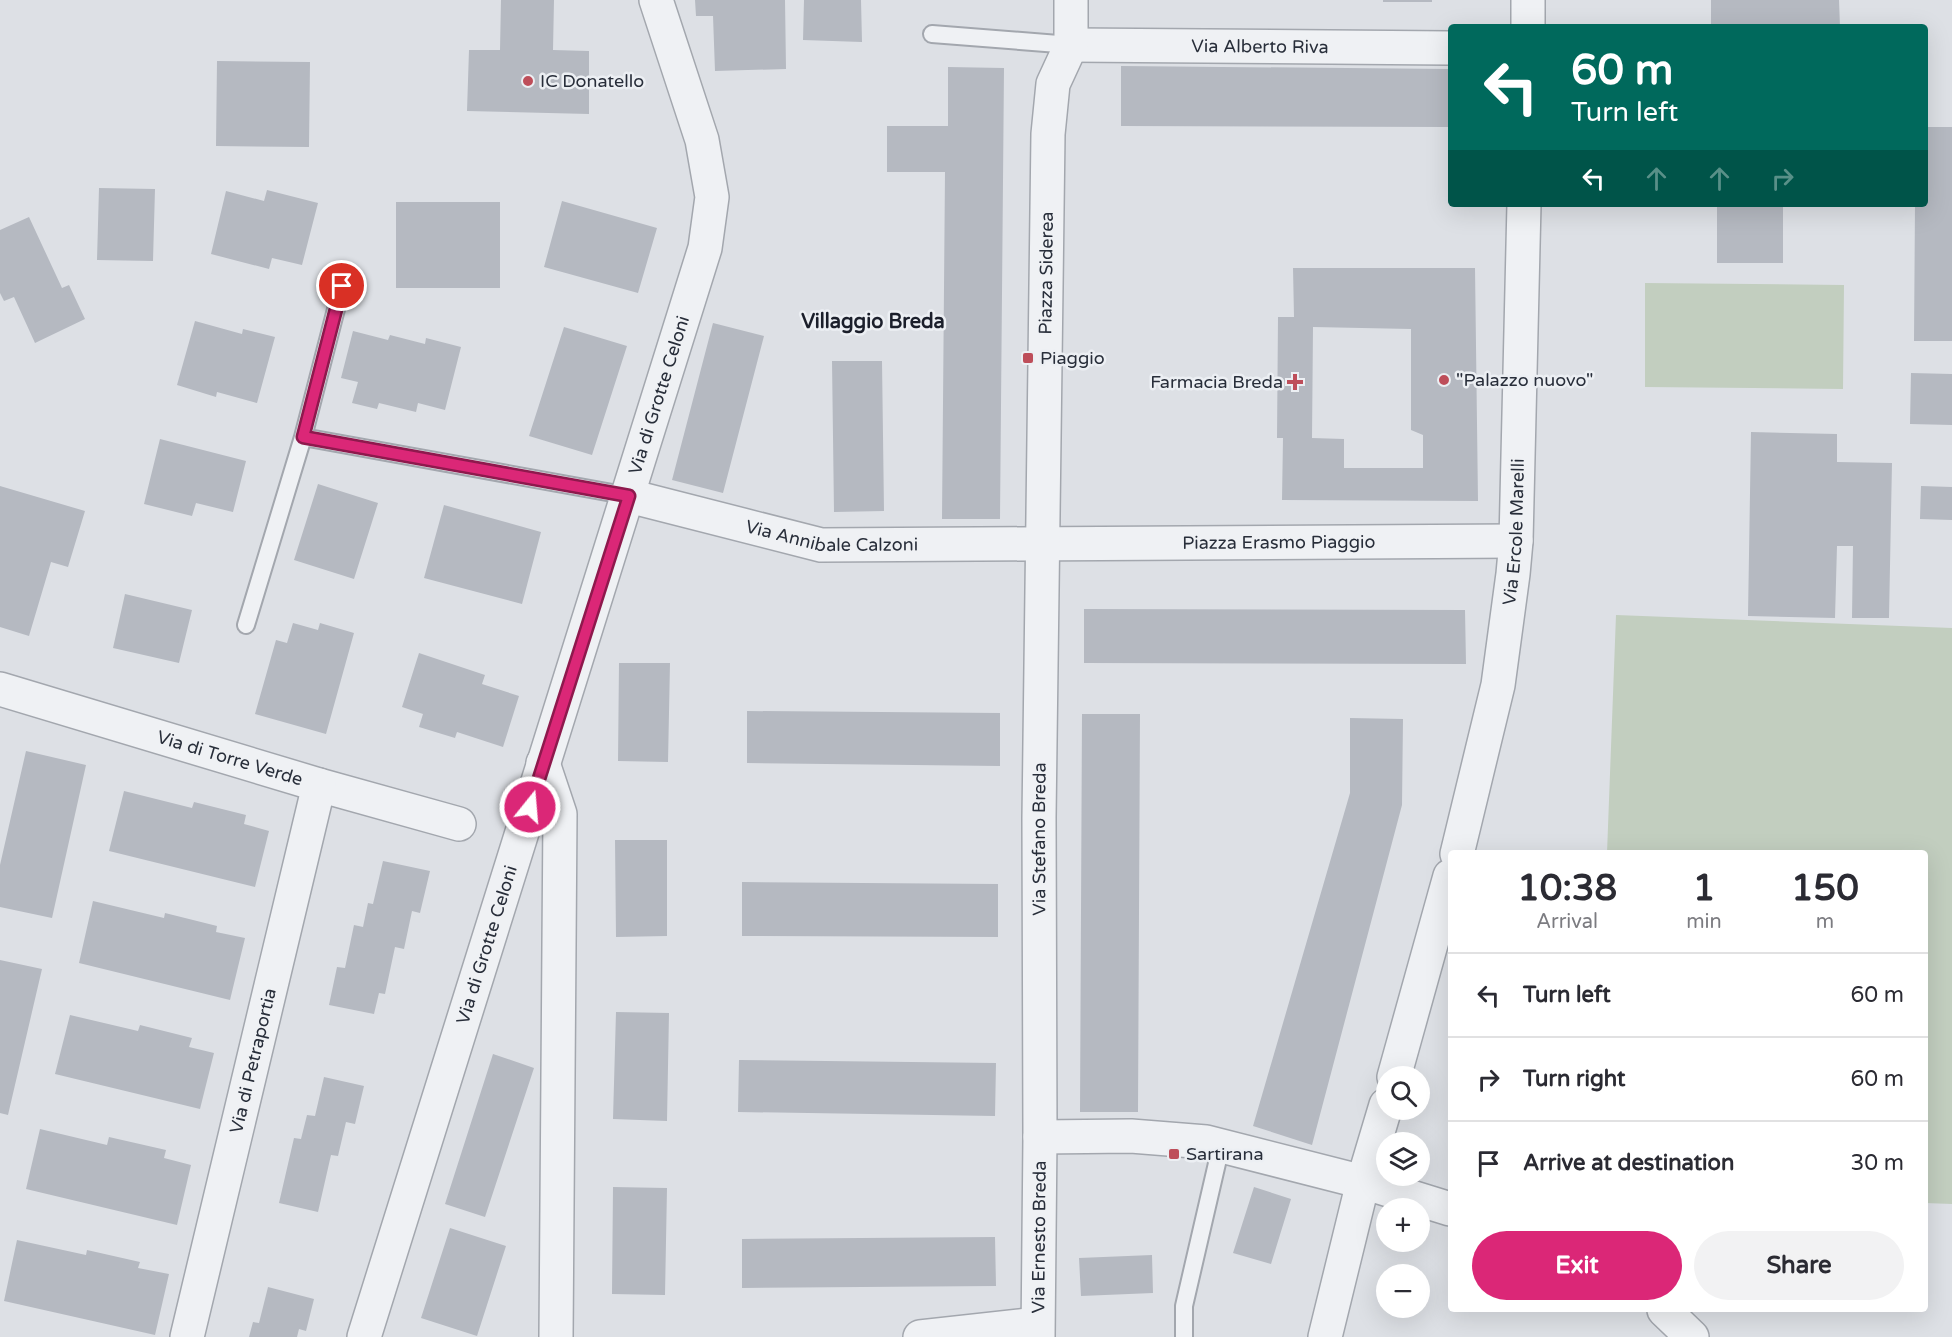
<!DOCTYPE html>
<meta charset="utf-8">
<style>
:root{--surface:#fff;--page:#f2f2f3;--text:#2b2b33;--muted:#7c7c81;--line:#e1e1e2;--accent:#db2777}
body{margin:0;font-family:"Varela Round",sans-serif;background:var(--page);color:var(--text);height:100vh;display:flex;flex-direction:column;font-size:22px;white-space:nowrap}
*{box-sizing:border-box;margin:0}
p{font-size:20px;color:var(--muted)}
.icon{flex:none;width:33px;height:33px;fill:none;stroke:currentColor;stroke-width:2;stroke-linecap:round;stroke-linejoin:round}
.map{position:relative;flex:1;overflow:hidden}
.sheet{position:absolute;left:1448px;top:850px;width:480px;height:462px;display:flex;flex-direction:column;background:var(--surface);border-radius:6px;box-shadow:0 6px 24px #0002}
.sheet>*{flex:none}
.top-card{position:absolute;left:1448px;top:24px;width:480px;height:183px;border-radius:6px;box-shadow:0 6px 24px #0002;background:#00695c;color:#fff;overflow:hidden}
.fabs{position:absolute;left:1376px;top:1066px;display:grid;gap:12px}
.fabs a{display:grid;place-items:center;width:54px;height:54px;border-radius:50%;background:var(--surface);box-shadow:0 6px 24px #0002;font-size:30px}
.pin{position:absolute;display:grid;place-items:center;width:51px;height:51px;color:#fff;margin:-26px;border:3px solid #fff;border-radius:50%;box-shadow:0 2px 6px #0007}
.me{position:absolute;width:66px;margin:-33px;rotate:17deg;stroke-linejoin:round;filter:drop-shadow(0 0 4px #0008)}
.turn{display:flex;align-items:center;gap:21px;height:126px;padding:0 24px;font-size:27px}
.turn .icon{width:78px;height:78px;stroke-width:2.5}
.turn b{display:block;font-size:42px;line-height:51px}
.lanes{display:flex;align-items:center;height:57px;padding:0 24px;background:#0003;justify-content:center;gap:30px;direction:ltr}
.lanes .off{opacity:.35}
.eta{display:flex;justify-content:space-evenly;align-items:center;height:102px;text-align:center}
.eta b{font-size:36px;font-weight:700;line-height:42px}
.action{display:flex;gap:12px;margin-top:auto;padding:12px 24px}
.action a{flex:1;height:69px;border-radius:36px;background:var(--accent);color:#fff;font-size:24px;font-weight:700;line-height:69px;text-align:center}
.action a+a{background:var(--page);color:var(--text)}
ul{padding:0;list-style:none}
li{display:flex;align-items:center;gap:18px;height:84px;padding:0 24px;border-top:2px solid var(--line)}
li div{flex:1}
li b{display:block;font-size:22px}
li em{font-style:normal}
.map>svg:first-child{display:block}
.green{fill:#c2cebf}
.building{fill:#b5b9c1;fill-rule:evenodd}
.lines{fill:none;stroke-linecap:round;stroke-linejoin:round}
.service-casing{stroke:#a3a7ae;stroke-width:20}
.minor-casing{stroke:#a3a7ae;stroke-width:36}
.service{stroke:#eff1f4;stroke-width:16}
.minor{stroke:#eff1f4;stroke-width:33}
.route-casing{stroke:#8e194d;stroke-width:15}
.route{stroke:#db2777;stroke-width:10}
.poi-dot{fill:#be4e5a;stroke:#eceff3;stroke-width:2}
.labels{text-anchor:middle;stroke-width:5;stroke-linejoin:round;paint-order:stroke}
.street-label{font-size:18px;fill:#282e3a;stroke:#eceff3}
.poi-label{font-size:18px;fill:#282e3a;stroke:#eceff3;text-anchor:start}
.neighbourhood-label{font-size:20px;font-weight:bold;fill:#1b1f2b;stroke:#eceff3}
</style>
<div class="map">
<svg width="1952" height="1337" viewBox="0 0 1952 1337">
<rect width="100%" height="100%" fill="#dde0e5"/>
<path class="green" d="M1645,283L1844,285L1843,389L1645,387Z
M1616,615L1952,628V1204L1925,1203L1924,854L1607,853Z"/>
<path class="building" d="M501,0H554L553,50L589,51V114L467,111L469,50H500Z
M695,0H785L786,69L715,71L713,16H696Z
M804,0H861L862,42L803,40Z
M1383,0H1432V2H1383Z
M1711,0H1839L1840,27H1711Z
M217,61L310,62L309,147L216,146Z
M1121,66L1450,69V127L1121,126Z
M948,67L1004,68L1000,519H942L945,172H887V126H948Z
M1924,127H1952V341H1914L1915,204H1924Z
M99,188L155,189L153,261L97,260Z
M267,190L318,203L302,265L272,258L269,269L211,254L226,191L264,201Z
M562,201L657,228L638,293L544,267Z
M396,202H500V288H396Z
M1717,204H1783V263H1717Z
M29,217L62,288L69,285L85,319L35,343L14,297L4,301L0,293V230Z
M1293,268H1475L1478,501L1282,500L1283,438H1277L1278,317H1294ZM1313,327L1411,329V430L1423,435V468H1344V439L1312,438Z
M195,321L242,334L243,329L275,337L257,403L217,392L216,397L177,385Z
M713,323L764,336L723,493L672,480Z
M564,327L627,346L592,455L529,436Z
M353,331L388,340L390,335L425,344L426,338L461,347L445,410L418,403L416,412L379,403L377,409L352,403L358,382L341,378Z
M832,361H882L884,511L834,512Z
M1911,373L1952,374V425L1910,424Z
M1751,432L1837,434V462L1892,463L1889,618H1852L1853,546H1837L1835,618L1748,616Z
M160,439L246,461L233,512L196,503L192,516L144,504Z
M318,484L378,503L354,579L294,560Z
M0,486L85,511L68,567L51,562L29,636L0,627Z
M1921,486L1952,487V520L1920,519Z
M444,505L541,532L522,604L424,578Z
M125,594L192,610L179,663L113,648Z
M1084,609L1465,610L1466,664L1084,663Z
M293,623L318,630L320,623L354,633L326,734L255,714L276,640L287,643Z
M419,653L485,675L482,684L519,696L503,747L457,732L455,738L419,727L423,714L402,707Z
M619,663H670L668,762L618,761Z
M747,711L1000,713V766L747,763Z
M1082,714H1140L1138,1112H1080Z
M1350,718L1403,719L1402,805L1312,1145L1253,1126L1350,793Z
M26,751L86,765L52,918L0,907V865Z
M124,791L192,808L194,802L246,815L244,824L269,831L255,887L109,851Z
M615,840H667V936L616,937Z
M383,861L430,871L420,913L412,911L404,949L395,947L385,994L379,993L374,1014L329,1005L337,967L345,968L354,925L363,927L368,903L373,904Z
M742,882L998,884V937L742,936Z
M93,901L164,918L165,913L217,926L216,932L245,938L230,1000L79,963Z
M0,960L42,969L8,1115L0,1113Z
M616,1012L669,1013L667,1121L613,1119Z
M70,1015L138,1031L140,1025L192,1038L189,1047L214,1053L200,1109L55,1074Z
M493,1054L534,1068L485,1217L445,1204Z
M739,1060L996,1063L995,1116L738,1112Z
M324,1077L364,1086L355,1124L346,1122L338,1156L331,1155L318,1212L279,1203L294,1138L301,1139L307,1115L315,1116Z
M40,1129L107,1145L109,1137L166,1150L164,1158L191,1165L177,1225L26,1189Z
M613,1187L667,1188L665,1295L612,1294Z
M1254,1187L1291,1199L1271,1264L1233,1253Z
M450,1228L506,1246L477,1336L421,1318Z
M995,1237L996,1286L742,1288V1239Z
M17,1240L86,1255L87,1250L140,1262L138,1268L169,1274L155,1335L4,1301Z
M1152,1255L1153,1293L1081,1296L1079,1258Z
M268,1287L314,1299L306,1331L299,1329L297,1337H249L253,1322L259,1323Z"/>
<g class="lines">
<defs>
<path id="service" d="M932,34L1071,45
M342,286L303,437L629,496
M246,625L303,437
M1184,1337V1306L1221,1146"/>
<g id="minor">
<path d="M1528,27V0"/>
<path id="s1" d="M1071,45L1450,48"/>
<path id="s2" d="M629,496L821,545L1516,541"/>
<path id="s3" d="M0,689L319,785L459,824"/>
<path d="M543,763L560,814L556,1337"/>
<path id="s4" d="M1457,854L1498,685L1513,574L1516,541L1524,204"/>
<path d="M1394,1077L1450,876"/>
<path d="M1040,1137L1131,1136L1206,1142L1363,1182L1450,1209"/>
<path d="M1664,1310L1692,1337"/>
<path id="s5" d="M187,1337L319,785"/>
<path id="s6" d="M364,1337L705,248L712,197L702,140L656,0"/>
<path d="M920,1337L1037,1324"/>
<path id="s7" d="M1038,1337L1040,1137L1039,818L1048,134L1053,84L1071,45V0"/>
<path d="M1325,1337L1363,1182L1386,1105"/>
</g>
</defs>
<use href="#service" class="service-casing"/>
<use href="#minor" class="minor-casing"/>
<use href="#service" class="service"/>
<use href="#minor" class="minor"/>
</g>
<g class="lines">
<defs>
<path id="route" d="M342,286L303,437L629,496L530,807"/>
</defs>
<use href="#route" class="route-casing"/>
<use href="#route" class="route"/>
</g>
<g class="poi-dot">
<circle cx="528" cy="81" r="6"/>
<rect x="1022" y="352" width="12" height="12" rx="3"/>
<circle cx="1444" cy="380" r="6"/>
<path d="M1292 373h6v6h6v6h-6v6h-6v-6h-6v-6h6z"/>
<rect x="1168" y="1148" width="12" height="12" rx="3"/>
</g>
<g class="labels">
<g class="street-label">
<text dy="6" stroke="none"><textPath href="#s1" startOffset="189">Via Alberto Riva</textPath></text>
<text dy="6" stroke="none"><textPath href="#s7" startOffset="1064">Piazza Siderea</textPath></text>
<text dy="6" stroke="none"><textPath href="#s6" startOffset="987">Via di Grotte Celoni</textPath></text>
<text dy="6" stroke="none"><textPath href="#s4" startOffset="328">Via Ercole Marelli</textPath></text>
<text dy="6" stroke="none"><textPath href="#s2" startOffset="208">Via Annibale Calzoni</textPath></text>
<text dy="6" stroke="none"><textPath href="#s2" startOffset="656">Piazza Erasmo Piaggio</textPath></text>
<text dy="6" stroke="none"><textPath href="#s3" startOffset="240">Via di Torre Verde</textPath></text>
<text dy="6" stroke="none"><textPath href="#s7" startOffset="498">Via Stefano Breda</textPath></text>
<text dy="6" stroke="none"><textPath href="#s6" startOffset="411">Via di Grotte Celoni</textPath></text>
<text dy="6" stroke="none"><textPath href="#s5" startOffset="284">Via di Petraportia</textPath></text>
<text dy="6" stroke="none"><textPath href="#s7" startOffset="100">Via Ernesto Breda</textPath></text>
</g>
<g class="poi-label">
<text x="540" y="87">IC Donatello</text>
<text x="1040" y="364">Piaggio</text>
<text x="1456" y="386">"Palazzo nuovo"</text>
<text x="1283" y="388" text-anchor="end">Farmacia Breda</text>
<text x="1186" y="1160">Sartirana</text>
</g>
<g class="neighbourhood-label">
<text x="873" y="328">Villaggio Breda</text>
</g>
</g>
</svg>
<div class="fabs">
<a><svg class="icon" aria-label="search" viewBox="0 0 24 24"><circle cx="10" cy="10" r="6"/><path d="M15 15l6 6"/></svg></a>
<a><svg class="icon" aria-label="layers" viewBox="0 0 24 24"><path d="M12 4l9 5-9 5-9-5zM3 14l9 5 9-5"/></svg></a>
<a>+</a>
<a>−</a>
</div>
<div class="pin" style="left:342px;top:286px;background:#d93025"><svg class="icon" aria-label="arrive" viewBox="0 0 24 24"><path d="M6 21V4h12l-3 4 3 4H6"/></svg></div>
<svg class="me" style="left:530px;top:807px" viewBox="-20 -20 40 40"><circle r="17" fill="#db2777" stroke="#fff" stroke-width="3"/><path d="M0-11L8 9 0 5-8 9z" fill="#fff"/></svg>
<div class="top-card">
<div class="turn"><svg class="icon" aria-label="left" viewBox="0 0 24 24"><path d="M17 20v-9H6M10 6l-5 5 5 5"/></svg><div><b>60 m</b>Turn left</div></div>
<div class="lanes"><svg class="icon" aria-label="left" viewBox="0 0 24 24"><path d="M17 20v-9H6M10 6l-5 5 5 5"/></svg><svg class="icon off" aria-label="ahead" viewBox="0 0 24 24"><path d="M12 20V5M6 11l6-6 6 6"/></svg><svg class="icon off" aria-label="ahead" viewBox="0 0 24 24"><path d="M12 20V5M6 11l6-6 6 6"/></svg><svg class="icon off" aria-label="right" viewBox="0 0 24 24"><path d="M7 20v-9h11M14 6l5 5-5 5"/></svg></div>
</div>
<section class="sheet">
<div class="eta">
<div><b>10:38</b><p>Arrival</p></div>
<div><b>1</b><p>min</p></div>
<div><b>150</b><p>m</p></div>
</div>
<ul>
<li><svg class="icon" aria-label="left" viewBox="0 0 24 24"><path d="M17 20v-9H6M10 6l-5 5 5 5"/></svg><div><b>Turn left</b></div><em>60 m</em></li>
<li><svg class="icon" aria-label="right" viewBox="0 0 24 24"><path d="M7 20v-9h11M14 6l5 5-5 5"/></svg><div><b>Turn right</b></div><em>60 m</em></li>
<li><svg class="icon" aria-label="arrive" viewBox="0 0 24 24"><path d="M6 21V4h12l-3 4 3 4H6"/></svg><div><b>Arrive at destination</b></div><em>30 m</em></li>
</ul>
<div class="action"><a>Exit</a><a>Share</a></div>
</section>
</div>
